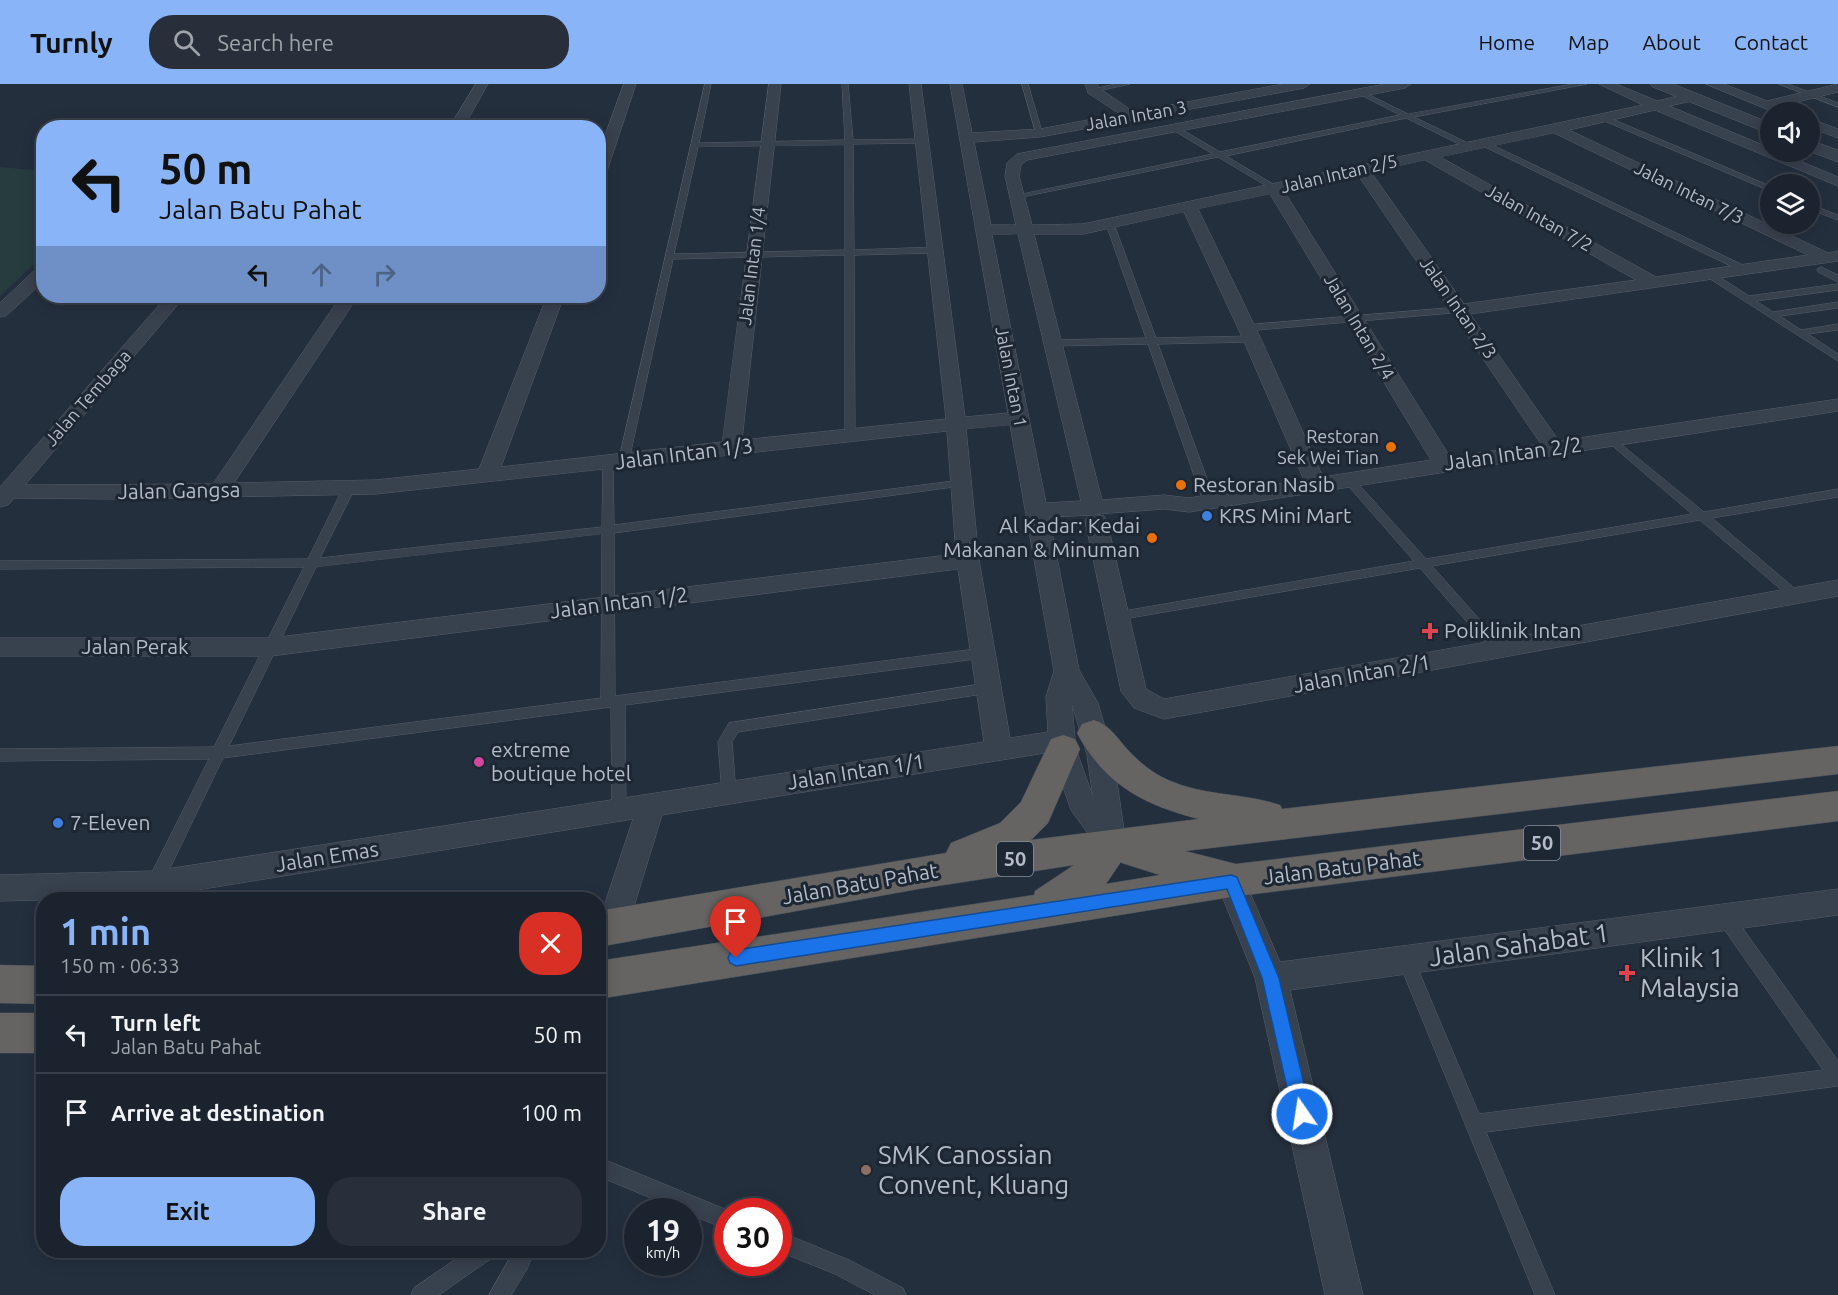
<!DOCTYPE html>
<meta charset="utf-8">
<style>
:root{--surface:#1b232e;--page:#282f3a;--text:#f1f3f6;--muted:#a0a4aa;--line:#39404a;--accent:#8ab4f8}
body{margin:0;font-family:Ubuntu,sans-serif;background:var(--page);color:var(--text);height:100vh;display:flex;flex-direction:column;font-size:22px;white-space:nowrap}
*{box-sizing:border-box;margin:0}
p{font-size:20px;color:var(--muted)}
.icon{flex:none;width:33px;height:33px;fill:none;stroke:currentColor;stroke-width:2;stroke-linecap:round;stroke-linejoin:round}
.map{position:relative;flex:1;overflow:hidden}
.panel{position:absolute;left:36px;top:808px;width:570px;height:366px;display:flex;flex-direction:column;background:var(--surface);border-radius:24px;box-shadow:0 3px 15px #0003,0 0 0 2px var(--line)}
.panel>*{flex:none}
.top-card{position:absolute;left:36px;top:36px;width:570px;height:183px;border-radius:24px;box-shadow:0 3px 15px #0003,0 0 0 2px var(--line);background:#8ab4f8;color:#111;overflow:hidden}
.fabs{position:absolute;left:1760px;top:18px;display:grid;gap:12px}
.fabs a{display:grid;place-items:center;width:60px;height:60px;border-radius:50%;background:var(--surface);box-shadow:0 3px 15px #0003,0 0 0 2px var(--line);font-size:30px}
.speed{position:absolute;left:624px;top:1114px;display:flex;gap:12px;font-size:30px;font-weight:700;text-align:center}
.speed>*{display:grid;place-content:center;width:78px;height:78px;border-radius:50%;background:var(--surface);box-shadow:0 3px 15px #0003,0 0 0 2px var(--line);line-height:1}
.speed small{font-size:15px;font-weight:400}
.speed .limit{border:9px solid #d22;background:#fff;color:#111}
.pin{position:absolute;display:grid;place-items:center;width:51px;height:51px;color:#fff;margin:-62px -26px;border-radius:50% 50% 50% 0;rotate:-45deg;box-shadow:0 0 6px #0007}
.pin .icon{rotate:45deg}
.me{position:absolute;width:66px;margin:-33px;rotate:347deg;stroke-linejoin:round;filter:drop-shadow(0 0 4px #0008)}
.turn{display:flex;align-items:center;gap:21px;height:126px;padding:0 24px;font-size:27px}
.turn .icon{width:78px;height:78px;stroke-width:2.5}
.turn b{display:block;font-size:42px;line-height:51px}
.lanes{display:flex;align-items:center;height:57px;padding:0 24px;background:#0003;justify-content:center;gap:30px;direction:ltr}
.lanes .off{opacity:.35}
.round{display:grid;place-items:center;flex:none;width:63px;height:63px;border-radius:24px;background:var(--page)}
.overview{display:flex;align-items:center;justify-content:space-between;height:102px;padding:0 24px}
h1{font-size:36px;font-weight:600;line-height:45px;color:var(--accent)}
.action{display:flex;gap:12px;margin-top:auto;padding:12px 24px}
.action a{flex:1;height:69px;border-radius:24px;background:var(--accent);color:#111;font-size:24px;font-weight:600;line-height:69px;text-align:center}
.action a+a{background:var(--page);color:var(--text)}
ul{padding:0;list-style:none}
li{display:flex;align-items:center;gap:18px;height:78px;padding:0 24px;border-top:2px solid var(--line)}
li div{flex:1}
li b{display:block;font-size:22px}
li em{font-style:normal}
header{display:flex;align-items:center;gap:36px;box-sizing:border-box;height:84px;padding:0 30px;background:var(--accent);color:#111}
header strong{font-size:28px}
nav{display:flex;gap:33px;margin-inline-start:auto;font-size:21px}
.search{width:420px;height:54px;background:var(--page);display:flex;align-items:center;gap:15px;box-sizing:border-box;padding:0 21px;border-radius:24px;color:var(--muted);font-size:22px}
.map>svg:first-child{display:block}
.green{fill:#263c3f}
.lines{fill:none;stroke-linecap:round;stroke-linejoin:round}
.service-casing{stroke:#565f6c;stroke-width:1}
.minor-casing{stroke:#565f6c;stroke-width:1}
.tertiary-casing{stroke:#565f6c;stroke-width:1}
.trunk-casing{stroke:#434c59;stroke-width:1}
.service{fill:#38414e;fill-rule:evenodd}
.minor{fill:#38414e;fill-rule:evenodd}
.tertiary{fill:#38414e;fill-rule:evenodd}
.trunk{fill:#656462;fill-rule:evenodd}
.route{fill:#1a73e8;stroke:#114b97;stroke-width:1.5}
.food-dot{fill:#e8710a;stroke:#1d2633;stroke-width:2}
.shop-dot{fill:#3f7fe0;stroke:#1d2633;stroke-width:2}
.health-dot{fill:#e0444e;stroke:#1d2633;stroke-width:2}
.hotel-dot{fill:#d1479c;stroke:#1d2633;stroke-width:2}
.education-dot{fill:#8d6e63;stroke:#1d2633;stroke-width:2}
.labels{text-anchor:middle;stroke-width:6;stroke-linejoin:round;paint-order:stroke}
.far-street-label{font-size:18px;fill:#b4bcc9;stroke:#1d2633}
.far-poi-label{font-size:18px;fill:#b4bcc9;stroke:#1d2633;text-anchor:end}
.shield{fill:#1d2633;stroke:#878f9c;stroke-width:1.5}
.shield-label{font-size:20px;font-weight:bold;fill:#b4bcc9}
.street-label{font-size:21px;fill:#b4bcc9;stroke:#1d2633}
.poi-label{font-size:21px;fill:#b4bcc9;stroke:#1d2633;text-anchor:start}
.near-street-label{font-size:26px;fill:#b4bcc9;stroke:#1d2633}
.near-poi-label{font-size:26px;fill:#b4bcc9;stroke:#1d2633;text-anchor:start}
</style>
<header>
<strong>Turnly</strong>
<div class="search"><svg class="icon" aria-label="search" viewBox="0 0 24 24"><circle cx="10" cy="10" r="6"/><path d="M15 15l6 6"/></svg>Search here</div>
<nav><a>Home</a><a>Map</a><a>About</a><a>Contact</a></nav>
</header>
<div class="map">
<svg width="1838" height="1211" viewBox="0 0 1838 1211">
<rect width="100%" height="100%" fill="#242f3e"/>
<path class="green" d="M0,83L44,87L43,172L0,212Z"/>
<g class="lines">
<defs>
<path id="service" d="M705,0H711L699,59L845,56L842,0H848L853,56L922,55L926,57L922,59L853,60L854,166L936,163L940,166L936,169L854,171L855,350L850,353L845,350V171L673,175L629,376L624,379L619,376ZM845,61V166L674,170L698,63Z
M1022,0H1028L1043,51L1036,49Z
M1116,0H1130L1093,8L1090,6Z
M1573,0H1587L1414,33L1470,60L1471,62L1467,64L1406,34L1226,72L1278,103L1279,105L1275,107L1218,73L1017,114L1013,112L1213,70L1173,46V42H1176L1220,68L1400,31L1357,9L1359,6L1408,30Z
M1779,0H1788L1838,19V23Z
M1605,32L1770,102V107L1602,36L1601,34Z
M1484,57L1745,182L1746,184L1739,186L1481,61L1480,59Z
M1809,120L1838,131V136L1809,125Z
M1107,138L1114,140L1156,254L1252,252L1257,255L1252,258L1158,260L1215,417L1213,420L1209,421L1203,417L1148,260L1054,262L1049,259L1054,256L1146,254L1106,140Z
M1821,183L1838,191V198L1818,188L1817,186Z
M1704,187H1710L1749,212L1838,200V206L1756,217L1773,228L1838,218V224L1780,232L1801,246L1838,240V246L1808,250L1838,270V277L1704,191Z
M1460,223L1463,224V228L1246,247L1241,244L1246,241Z
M1612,353L1704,428L1838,405V413L1712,434L1800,509L1802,512L1800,515H1792L1700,436L1432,482L1503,562L1505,565L1498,570L1493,568L1420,484L1118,536L1112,532L1118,528L1414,477L1344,397V393H1352L1426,475L1692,430L1608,358L1607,356Z
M608,375L613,378L614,441L961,396L967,399L961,402L614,449L615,612L983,564L990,569L983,574L625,621L626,727L624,731L619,733L614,731L612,727L611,623L223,674L160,805L154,807L148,805L146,800L209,675L0,677V665L214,663L304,483L0,485V477L308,475L343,404L349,401L355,404L320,474L602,443L603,378ZM602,450L601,614L229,662L316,483Z
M989,599L996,604L989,609L738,648L732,658L736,709L734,713L729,715L724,713L722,709L718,658L729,639Z
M1725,826L1731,828L1838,977V1002L1486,1048L1555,1211H1535L1398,876L1400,871L1406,868L1412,871L1479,1030L1823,986L1719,838L1717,833L1719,828Z
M598,1073L732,1128H728V1146L598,1092Z
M778,1147L849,1176L903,1204L906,1211H875L835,1190L778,1167Z
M468,1167H495L492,1174L439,1211H411L414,1204Z
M514,1167H534L527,1185L511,1211H489Z"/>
<path id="minor" d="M476,0H488L463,44H449Z
M624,0H636L605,93L598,97V71Z
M769,0H781L742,356L946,335L909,0H921L965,333L1008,329L950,0H962L972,49L1040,45L1120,30L1088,9L1085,0H1097L1099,4L1134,28L1283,0H1310L1304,4L1040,53L974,58L991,141H1016L1005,92L1007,79L1017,70L1385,0H1411L1405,4L1027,76L1021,81L1019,92L1032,141L1083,140L1643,21L1599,0H1616L1657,17L1691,9L1696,10L1697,13L1696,16L1669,22L1770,64V68H1778L1838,93V102L1655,26L1569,46L1828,169L1838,167V177L1470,230L1559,357L1838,315V327L1189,428L1164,425L1096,430L1104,432L1107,437L1146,605L1164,615L1838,496V512L1164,635L1134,624L1121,607L1085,437L1088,432L1093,431L1049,433L1079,586L1098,619L1113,671L1126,760L1122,769L1112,772L1102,769L1071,726L1051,668L662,731L628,842L624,852L613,856L602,852L598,840L633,735L154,813L0,817V791L154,787L984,658L958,485L271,572H0V554H271L956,470L947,347L376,410L115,415L14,414L8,421L0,423V403L167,212H185L25,401L213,400L341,212H358L234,399L376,396L479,385L547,212H564L501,383L722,358ZM1554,49L1808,171L1656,193L1440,73ZM1425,76L1636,196L1464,220L1371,88ZM1358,91L1541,360L1450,373L1284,107ZM1270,110L1431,376L1323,393L1261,255L1198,125ZM1184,128L1243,255L1304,396L1189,414L1164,411L1102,416L1034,150H1083ZM1018,150L1081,417L1046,419L992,151ZM1010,341L1054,587L1046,613L1048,648L1010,654L979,476L966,345ZM1072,620L1087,671L1093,713L1076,665Z
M1706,0H1724L1767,17L1838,0V8L1780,22L1790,25L1791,28H1774Z
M1809,34L1838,45V54L1809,43Z
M44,182V197L6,232L0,233V219L38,183Z
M1231,784L1241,788L1280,878L1838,805V831L1290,906L1363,1211H1325L1255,894L1216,797L1221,788Z"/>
<path id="tertiary" d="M1651,0H1673L1770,39V50L1653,3Z
M1809,56L1838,66V78L1809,67Z"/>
<path id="trunk" d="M1094,636C1110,641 1116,653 1127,665C1139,678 1152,689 1168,696C1203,712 1244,709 1280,721L1282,725L1838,662V690L1185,767L1236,780L1838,707V737L1231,813L598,915V877L1034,811L1035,807L1074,781L918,805L598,863V827L946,769L951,759L1000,739L1021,718L1051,655L1063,651L1075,655L1080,665L1048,739L1031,756L1199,735C1144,721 1105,701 1077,649L1082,640ZM1121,778L1122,779L1160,791L1106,800Z
M0,881L44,882V920L0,919Z
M0,929H44V969H0Z"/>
</defs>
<use href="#service" class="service-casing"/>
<use href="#minor" class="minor-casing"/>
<use href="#tertiary" class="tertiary-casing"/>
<use href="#trunk" class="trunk-casing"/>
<use href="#service" class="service"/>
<use href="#minor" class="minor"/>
<use href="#tertiary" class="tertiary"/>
<use href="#trunk" class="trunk"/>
</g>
<path class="route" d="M1231,791L1237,793L1239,798L1279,894L1311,1030L1309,1036L1302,1039L1295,1036L1293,1030L1262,894L1227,805L736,882L730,879L728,874L730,869L736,866Z"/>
<g class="food-dot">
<circle cx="1391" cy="363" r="6"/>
<circle cx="1181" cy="401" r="6"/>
<circle cx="1152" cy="454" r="6"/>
</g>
<g class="shop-dot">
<circle cx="1207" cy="432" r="6"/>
<circle cx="58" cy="739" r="6"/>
</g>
<g class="health-dot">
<path d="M1427 538h6v6h6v6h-6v6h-6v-6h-6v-6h6z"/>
<path d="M1624 880h6v6h6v6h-6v6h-6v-6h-6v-6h6z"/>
</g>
<circle class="hotel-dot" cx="479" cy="678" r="6"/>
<circle class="education-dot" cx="866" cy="1086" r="6"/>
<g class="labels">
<g class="far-street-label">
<text transform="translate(1136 32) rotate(-10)" y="6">Jalan Intan 3</text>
<text transform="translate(1339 90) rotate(-13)" y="6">Jalan Intan 2/5</text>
<text transform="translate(1689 109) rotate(26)" y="6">Jalan Intan 7/3</text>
<text transform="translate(1539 134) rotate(29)" y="6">Jalan Intan 7/2</text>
<text transform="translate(752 182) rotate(-83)" y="6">Jalan Intan 1/4</text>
<text transform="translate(1458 224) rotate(55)" y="6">Jalan Intan 2/3</text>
<text transform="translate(1359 243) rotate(59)" y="6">Jalan Intan 2/4</text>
<text transform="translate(1011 293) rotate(79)" y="6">Jalan Intan 1</text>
<text transform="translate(88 314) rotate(-49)" y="6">Jalan Tembaga</text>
</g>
<g class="far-poi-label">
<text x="1379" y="359">Restoran<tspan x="1379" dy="21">Sek Wei Tian</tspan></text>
</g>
<g class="shield">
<rect x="1524" y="742" width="36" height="34" rx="4.5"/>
<rect x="997" y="758" width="36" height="34" rx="4.5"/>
</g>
<g class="shield-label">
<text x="1542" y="766">50</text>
<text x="1015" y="782">50</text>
</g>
<g class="street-label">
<text transform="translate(684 370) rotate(-7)" y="7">Jalan Intan 1/3</text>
<text transform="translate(1513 370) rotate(-8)" y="7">Jalan Intan 2/2</text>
<text transform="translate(179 407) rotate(-1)" y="7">Jalan Gangsa</text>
<text transform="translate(619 519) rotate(-7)" y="7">Jalan Intan 1/2</text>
<text x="135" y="570">Jalan Perak</text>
<text transform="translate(1362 590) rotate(-10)" y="7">Jalan Intan 2/1</text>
<text transform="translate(856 688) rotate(-9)" y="7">Jalan Intan 1/1</text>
<text transform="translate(327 773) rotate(-9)" y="7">Jalan Emas</text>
<text transform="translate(1342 784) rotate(-7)" y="7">Jalan Batu Pahat</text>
<text transform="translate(860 800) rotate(-10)" y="7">Jalan Batu Pahat</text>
</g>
<g class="poi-label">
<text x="1193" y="408">Restoran Nasib</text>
<text x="1219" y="439">KRS Mini Mart</text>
<text x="1140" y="449" text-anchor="end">Al Kadar: Kedai<tspan x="1140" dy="24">Makanan &amp; Minuman</tspan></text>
<text x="1444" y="554">Poliklinik Intan</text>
<text x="491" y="673">extreme<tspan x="491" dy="24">boutique hotel</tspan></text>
<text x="70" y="746">7-Eleven</text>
</g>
<g class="near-street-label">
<text transform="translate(1519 861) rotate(-8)" y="9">Jalan Sahabat 1</text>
</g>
<g class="near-poi-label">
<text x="1640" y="883">Klinik 1<tspan x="1640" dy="30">Malaysia</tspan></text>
<text x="878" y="1080">SMK Canossian<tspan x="878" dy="30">Convent, Kluang</tspan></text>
</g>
</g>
</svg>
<div class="fabs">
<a><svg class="icon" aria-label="sound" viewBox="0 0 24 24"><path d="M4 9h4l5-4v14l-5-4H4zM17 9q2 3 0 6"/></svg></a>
<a><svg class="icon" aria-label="layers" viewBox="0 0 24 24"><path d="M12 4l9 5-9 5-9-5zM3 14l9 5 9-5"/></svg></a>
</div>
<div class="speed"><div>19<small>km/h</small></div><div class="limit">30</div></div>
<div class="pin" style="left:736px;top:874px;background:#d93025"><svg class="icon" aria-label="arrive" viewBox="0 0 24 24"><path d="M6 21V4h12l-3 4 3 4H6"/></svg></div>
<svg class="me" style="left:1302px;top:1030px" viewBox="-20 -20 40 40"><circle r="17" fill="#1a73e8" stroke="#fff" stroke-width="3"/><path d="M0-11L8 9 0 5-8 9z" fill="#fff"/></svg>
<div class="top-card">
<div class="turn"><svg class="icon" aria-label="left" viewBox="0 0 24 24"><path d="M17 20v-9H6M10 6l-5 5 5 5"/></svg><div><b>50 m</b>Jalan Batu Pahat</div></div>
<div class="lanes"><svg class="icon" aria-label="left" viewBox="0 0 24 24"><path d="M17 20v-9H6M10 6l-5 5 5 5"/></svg><svg class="icon off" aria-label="ahead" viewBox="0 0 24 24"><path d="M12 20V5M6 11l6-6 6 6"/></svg><svg class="icon off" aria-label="right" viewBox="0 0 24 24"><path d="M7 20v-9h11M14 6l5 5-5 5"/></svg></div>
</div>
<section class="panel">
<div class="overview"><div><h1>1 min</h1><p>150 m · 06:33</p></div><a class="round" style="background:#d93025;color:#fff"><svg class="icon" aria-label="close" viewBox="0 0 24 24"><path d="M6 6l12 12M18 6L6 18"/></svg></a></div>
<ul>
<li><svg class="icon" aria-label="left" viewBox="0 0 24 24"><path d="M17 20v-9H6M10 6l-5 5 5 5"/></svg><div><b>Turn left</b><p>Jalan Batu Pahat</p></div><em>50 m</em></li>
<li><svg class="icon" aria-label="arrive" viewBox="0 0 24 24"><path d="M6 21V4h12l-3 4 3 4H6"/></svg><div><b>Arrive at destination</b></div><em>100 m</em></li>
</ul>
<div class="action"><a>Exit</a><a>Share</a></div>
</section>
</div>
